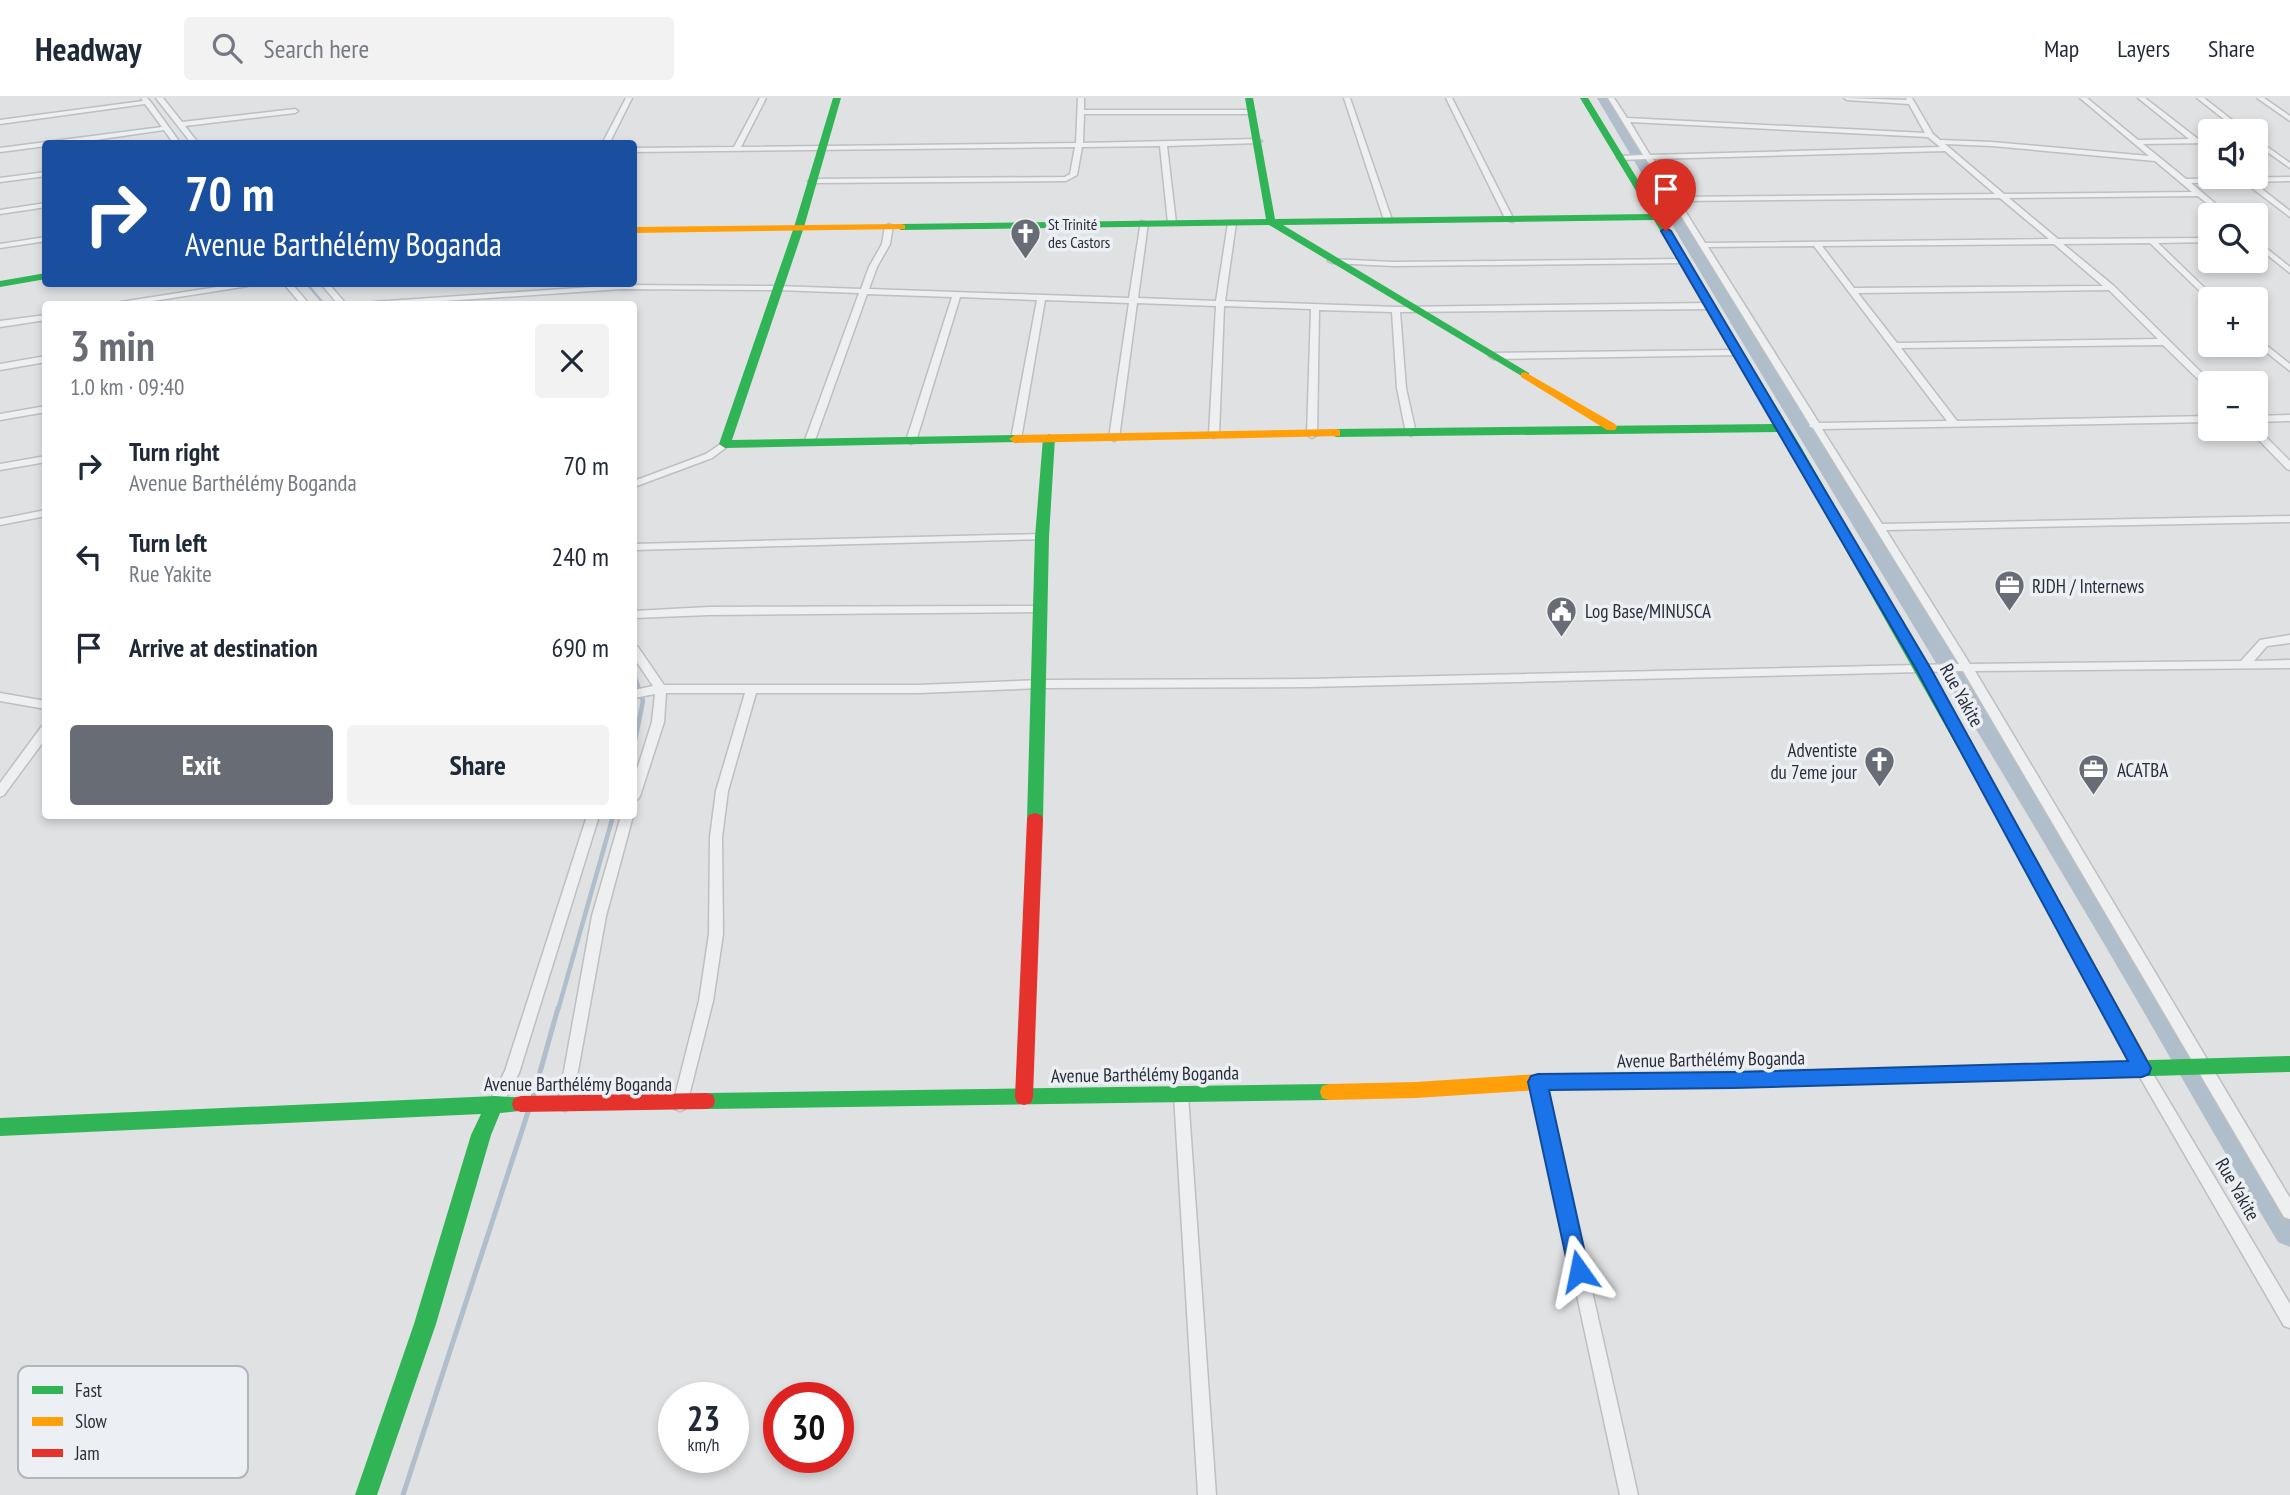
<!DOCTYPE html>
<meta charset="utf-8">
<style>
:root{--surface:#fff;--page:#f2f2f3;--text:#1f2937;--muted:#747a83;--line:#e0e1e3;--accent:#686d75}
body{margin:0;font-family:"PT Sans Narrow",sans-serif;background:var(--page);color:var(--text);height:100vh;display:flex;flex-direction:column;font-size:26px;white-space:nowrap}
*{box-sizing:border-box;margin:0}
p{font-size:23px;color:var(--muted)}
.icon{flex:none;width:38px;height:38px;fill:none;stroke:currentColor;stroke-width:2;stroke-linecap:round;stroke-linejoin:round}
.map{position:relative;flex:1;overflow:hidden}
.sheet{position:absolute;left:42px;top:203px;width:595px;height:518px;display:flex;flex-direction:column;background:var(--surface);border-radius:7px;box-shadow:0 4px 10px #0003}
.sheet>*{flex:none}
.banner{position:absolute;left:42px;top:42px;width:595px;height:147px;border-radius:7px;box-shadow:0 4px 10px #0003;background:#1a4fa0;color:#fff;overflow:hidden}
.fabs{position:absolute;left:2198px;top:21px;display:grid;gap:14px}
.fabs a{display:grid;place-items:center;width:70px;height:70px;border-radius:7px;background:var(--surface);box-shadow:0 4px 10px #0003;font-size:35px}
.speed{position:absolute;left:658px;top:1284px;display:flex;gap:14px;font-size:35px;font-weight:700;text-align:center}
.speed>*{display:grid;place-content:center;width:91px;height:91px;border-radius:50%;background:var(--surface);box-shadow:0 4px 10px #0003;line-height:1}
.speed small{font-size:18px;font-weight:400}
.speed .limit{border:10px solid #d22;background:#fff;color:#111}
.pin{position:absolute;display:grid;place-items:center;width:60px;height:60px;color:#fff;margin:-72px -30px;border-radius:50% 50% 50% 0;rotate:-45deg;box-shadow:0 0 7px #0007}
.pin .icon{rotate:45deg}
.me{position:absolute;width:77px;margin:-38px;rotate:348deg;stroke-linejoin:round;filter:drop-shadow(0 0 5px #0008)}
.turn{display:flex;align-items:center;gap:24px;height:147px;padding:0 28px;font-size:32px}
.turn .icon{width:91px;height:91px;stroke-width:2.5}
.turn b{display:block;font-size:49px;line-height:60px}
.round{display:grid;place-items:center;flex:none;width:74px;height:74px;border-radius:7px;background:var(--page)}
.summary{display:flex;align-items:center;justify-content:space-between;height:119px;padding:0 28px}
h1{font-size:42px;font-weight:700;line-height:52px;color:var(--accent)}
.primary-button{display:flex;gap:14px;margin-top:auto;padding:14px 28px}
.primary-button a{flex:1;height:80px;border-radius:7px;background:var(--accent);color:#fff;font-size:28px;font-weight:700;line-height:80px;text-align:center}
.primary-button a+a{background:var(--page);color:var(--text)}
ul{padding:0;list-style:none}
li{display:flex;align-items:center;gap:21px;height:91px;padding:0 28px}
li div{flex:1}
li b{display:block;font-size:26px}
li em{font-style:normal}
header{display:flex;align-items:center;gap:42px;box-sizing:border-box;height:98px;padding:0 35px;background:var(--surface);border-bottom:2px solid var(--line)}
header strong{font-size:33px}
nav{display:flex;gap:38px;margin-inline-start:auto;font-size:24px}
.search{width:490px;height:63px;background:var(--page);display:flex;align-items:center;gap:18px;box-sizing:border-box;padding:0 24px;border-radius:7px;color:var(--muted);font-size:26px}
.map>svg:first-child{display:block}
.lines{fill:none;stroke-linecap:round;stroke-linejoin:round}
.stream-far2{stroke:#b0becb;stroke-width:2.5}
.stream-far1{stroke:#b0becb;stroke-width:4.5}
.stream{stroke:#b0becb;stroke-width:5}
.river{fill:#b0becb;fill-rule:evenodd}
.street-casing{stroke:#bdbfc1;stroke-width:3}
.street{fill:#eeeff0;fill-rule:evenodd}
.fast{fill:#30b455;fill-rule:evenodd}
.slow{fill:#ff9f0a;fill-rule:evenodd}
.jam{fill:#e5322d;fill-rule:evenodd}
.route{fill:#1a73e8;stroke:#114b97;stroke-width:2}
.labels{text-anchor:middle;stroke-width:7;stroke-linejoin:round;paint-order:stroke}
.far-poi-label{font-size:16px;fill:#282f3a;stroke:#eceff3;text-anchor:start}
.poi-label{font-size:19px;fill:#282f3a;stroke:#eceff3;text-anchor:start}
.street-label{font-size:19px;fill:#282f3a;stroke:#eceff3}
.key{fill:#eceff3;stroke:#b1b5bc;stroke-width:2}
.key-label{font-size:19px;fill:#282f3a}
</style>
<header>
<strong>Headway</strong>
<div class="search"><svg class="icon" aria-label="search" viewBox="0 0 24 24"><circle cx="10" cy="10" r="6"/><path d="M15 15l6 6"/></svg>Search here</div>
<nav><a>Map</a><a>Layers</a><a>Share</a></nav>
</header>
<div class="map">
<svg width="2290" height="1397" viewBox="0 0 2290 1397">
<rect width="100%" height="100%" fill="#dfe1e3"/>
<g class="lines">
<path class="stream-far2" d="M307,186L324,206"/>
<path class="stream-far1" d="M634,577L643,603L634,647
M558,912L613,718"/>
<path class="stream" d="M533,999L558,910
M403,1397L529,1011"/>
<path class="river" d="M1597,0H1611L1764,254L2124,829L2222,995L2290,1103V1149L2278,1144C2218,1045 2162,944 2103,844C1936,561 1763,283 1597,0Z"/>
<defs>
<path id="street" d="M141,0H147L150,3L181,46H174L164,32L67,46H46V48L0,54V50L162,29L145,6L0,26V22L143,3Z
M156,0H163L182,24L295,11L298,13L295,15L185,28L199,46H192Z
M626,0H632L609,46H602Z
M760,0H766L741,49L1076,45L1078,0H1084V12H1252L1255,14L1252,16H1084L1083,45L1258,41L1262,43L1258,45L1167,48L1176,125L1172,127L1168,125L1160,48L1082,49L1077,77L1066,83L812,85L808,83L812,81L1065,79L1070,76L1075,49L634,54V50L734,49Z
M1344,0H1350L1392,122L1391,124L1384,122Z
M1446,0H1452L1514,122L1513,124L1506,122Z
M1608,0H1614L1627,20L1925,35L1909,6L1847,2L1844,0L1907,2L1906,0H1912L1933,36L1940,42L1992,44L2149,58L2080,0H2087L2138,42L2189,41L2138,0H2145L2198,41H2210V45L2143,46L2186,81L2290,79V83L2253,84L2290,113V119L2244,84L2191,85L2229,117H2221L2198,98L2009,100L2058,141L2210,140V144L2158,145L2214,199L2215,201H2210V203L2150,145L2063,146L2114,188L2212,285H2210V291L2207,290L2163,247L1901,250L1957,323L2210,318V324L1822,331L1882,426L2290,418V424L1886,432L1970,566L2241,563L2260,542L2290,537V545L2267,548L2254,563L2290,562V570L1975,573L2290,1100V1121L2284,1119L1963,573L1309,589L1040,590L919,595H756L728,693L722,739L723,836L713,903L687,1006L685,1011L680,1013L675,1011L673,1006L699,903L709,836L710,739L716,693L745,595H666L664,624L640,698L638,701L634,702V681L652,624L655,596L634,600V592L653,588L634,560V548L638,549L664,587H919L1040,582L1309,581L1959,566L1813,330L1809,328L1810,327L1646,61L1621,62L1617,60L1621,58L1643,57ZM1630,24L1928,39L1940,49L1650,57ZM1945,46L1992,48L2155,63L2192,94L2004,96ZM1945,53L1995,96L1676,99L1653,61ZM2000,100L2049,141L1705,145L1679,103ZM2054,146L2103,188L1854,190L1822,148ZM1814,148L1947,323L1819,325L1708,149ZM2109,192L2158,241L1897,245L1858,195Z
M2197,0H2204L2246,33H2239Z
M2257,0H2264L2290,18V23Z
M2256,41L2290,65V70L2256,46Z
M46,74V78L0,84V80Z
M46,105V109L0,116V112Z
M1141,123L1148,125L1138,200L1216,203L1228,125L1232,123L1236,125L1225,203L1396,209L1711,205L1715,208L1711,211L1400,214L1406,290L1416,335L1411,338L1406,335L1397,290L1392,214L1319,212L1317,337L1312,340L1307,337L1311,211L1224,208L1219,337L1214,340L1209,337L1216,208L1137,205L1119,340L1114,343L1109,340L1129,205L1045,202L1021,341L1016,344L1011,341L1037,202L960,199L916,343L911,346L906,343L952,199L867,196L815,342L810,345L805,342L859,195L777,192L621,191L402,206H369L373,204L621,187L777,188L861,191L869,169L882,146L885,128L889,126L893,128L890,146L877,169L869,191L1129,200Z
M46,139V143L0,150V146Z
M2256,142L2290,169V175L2256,148Z
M1329,161L1393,164L1685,161L1689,163L1685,165L1393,168L1332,165L1328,163Z
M236,186H252L248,188L134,206H117L121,204Z
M284,186H292L309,206H301Z
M321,186H329L346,206H338Z
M46,217V222L0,229V223Z
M2256,239L2290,266V273L2256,246Z
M1738,252L1742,255L1741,257L1493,261L1489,258L1493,255Z
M46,258V264L0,272V266Z
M46,308V314L0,322V316Z
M2290,317V323L2256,324V318Z
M2256,329L2290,363V372L2287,371L2248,331H2256Z
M725,343L730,346L728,348L712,360L634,389V383L706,356Z
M46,358V364L0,372V366Z
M46,412V418L0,427V421Z
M1042,436L1046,437V441L634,452V446Z
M1041,508L1046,512L1045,514L709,517L634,520V513L709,509Z
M0,595L46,603V611L0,603Z
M46,627V640L4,697L0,699V685L42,628Z
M587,718H599L519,975L500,1011L495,1013L490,1011L488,1006L505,973Z
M621,718H633L606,818L572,1006L570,1011L565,1013L560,1011L558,1006L592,818Z
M2142,964L2147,966L2290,1206V1230L2284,1228L2137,974L2135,970L2137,966Z
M1538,978L1543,979L1545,984L1638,1397H1620L1531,984L1533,979Z
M1181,991L1186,992L1188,997L1216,1397H1198L1174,997L1176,992Z"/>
</defs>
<use href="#street" class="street-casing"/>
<use href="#street" class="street"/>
<path class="fast" d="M833,0H841L804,129L732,342L1015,337L1019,338V344L725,350L719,346L794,129Z
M1245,0H1253L1275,121L1650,116L1580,0H1588L1801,349L2004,703L2002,707H1990L1779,334L1336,339L1330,335L1336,331L1775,326L1654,122L1283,127L1529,275V279L1525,280L1269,127L901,132L896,129L901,126L1266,121Z
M46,175V181L0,189V183Z
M1049,336L1055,340L1049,439L1043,721L1041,725H1029L1027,721L1035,439L1043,340Z
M2290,958V974L1809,988L1802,986L1800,980L1802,974L1809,972Z
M1329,986L1336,988L1338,994L1336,1000L1329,1002L706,1011L699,1009L697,1003L699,997L706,995Z
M495,998L528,1000L530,1006L528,1012L500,1015L491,1037L436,1226L377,1397H355L414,1226L471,1037L481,1016L0,1038V1020Z"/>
<path class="slow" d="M901,126L905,127V131L634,135V129Z
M1525,274L1615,326L1617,329L1615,332H1607L1521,279V275Z
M1336,331L1340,332V338L1015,345L1009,341L1015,337Z
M1996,697L2002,699L2149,964L2151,970L2149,976L2142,978L2135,976L1988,703Z
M1809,972L1816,974L1818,980L1816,986L1809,988L1538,992L1416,1000L1329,1002L1322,1000L1320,994L1322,988L1329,986L1416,984L1538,976Z"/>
<path class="jam" d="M1035,715L1041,717L1043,721L1033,999L1031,1005L1024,1007L1017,1005L1015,999L1027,721L1029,717Z
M706,995L713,997L715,1003L713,1009L706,1011L521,1014L514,1012L512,1006L514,1000L521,998Z"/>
</g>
<path class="route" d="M1666,130L1671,133L1931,571L2151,970L2149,976L2142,979L1734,990L1549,992L1589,1173L1586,1180L1579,1183L1572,1180L1569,1173L1528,984L1531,978L1538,976L1734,974L2128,963L1916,571L1661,133Z"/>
<defs>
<symbol id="church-pin" viewBox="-11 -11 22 30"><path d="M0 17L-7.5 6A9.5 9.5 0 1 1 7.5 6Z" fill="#686d75" stroke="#eceff3"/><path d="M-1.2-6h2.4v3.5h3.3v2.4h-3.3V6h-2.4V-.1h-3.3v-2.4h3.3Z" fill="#fff"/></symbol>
<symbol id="office-pin" viewBox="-11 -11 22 30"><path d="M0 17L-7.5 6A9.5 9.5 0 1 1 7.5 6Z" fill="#686d75" stroke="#eceff3"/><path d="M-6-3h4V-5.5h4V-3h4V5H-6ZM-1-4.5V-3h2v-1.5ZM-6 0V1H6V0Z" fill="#fff"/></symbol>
<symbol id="civic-pin" viewBox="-11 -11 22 30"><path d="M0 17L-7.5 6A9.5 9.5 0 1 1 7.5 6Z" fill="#686d75" stroke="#eceff3"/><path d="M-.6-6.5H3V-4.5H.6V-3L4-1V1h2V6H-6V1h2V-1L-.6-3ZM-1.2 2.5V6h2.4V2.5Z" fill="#fff"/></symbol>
</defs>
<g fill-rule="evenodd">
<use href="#church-pin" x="1008" y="118" width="35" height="47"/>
<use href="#office-pin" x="1992" y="470" width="35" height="47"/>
<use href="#civic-pin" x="1544" y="496" width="35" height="47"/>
<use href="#church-pin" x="1862" y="646" width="35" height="47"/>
<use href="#office-pin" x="2076" y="654" width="35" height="47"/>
</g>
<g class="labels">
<g class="far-poi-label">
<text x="1048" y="132">St Trinité<tspan x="1048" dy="18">des Castors</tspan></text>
</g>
<g class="poi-label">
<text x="2032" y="495">RJDH / Internews</text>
<text x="1585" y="520">Log Base/MINUSCA</text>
<text x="1857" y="659" text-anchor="end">Adventiste<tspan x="1857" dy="22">du 7eme jour</tspan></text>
<text x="2117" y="679">ACATBA</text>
</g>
<g class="street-label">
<text transform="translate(1962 597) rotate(61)" y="7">Rue Yakite</text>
<text transform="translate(1711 961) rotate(-1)" y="7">Avenue Barthélémy Boganda</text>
<text transform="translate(1145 976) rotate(-1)" y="7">Avenue Barthélémy Boganda</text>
<text x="578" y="993">Avenue Barthélémy Boganda</text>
<text transform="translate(2238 1091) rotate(60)" y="7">Rue Yakite</text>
</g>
</g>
<rect x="18" y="1268" width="230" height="112" rx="10" class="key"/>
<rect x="32" y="1288" width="31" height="8" fill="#30b455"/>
<rect x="32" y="1319" width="31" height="9" fill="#ff9f0a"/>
<rect x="32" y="1351" width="31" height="8" fill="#e5322d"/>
<g class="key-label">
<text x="75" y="1299">Fast</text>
<text x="75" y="1330">Slow</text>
<text x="75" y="1362">Jam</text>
</g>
</svg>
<div class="fabs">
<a><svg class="icon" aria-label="sound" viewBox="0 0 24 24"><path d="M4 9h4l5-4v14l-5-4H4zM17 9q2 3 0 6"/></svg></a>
<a><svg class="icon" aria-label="search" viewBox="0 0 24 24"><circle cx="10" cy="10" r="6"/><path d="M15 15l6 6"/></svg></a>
<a>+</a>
<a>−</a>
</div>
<div class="speed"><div>23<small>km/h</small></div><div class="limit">30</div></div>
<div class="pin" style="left:1666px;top:133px;background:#d93025"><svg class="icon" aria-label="arrive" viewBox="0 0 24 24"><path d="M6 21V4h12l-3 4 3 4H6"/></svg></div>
<svg class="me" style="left:1579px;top:1173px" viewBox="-20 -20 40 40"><path d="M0-17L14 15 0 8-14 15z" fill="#1a73e8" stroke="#fff" stroke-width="4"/></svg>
<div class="banner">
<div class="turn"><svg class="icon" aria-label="right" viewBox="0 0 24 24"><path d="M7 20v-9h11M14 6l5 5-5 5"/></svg><div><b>70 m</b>Avenue Barthélémy Boganda</div></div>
</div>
<section class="sheet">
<div class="summary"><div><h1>3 min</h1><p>1.0 km · 09:40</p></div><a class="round"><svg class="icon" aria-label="close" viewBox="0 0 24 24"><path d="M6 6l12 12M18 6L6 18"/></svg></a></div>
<ul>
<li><svg class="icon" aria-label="right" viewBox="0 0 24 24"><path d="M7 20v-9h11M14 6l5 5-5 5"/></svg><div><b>Turn right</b><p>Avenue Barthélémy Boganda</p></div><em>70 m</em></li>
<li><svg class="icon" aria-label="left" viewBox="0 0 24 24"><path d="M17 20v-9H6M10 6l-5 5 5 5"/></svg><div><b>Turn left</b><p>Rue Yakite</p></div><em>240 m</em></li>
<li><svg class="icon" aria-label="arrive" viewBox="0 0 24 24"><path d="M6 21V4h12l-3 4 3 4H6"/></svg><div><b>Arrive at destination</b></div><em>690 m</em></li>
</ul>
<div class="primary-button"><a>Exit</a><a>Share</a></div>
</section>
</div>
